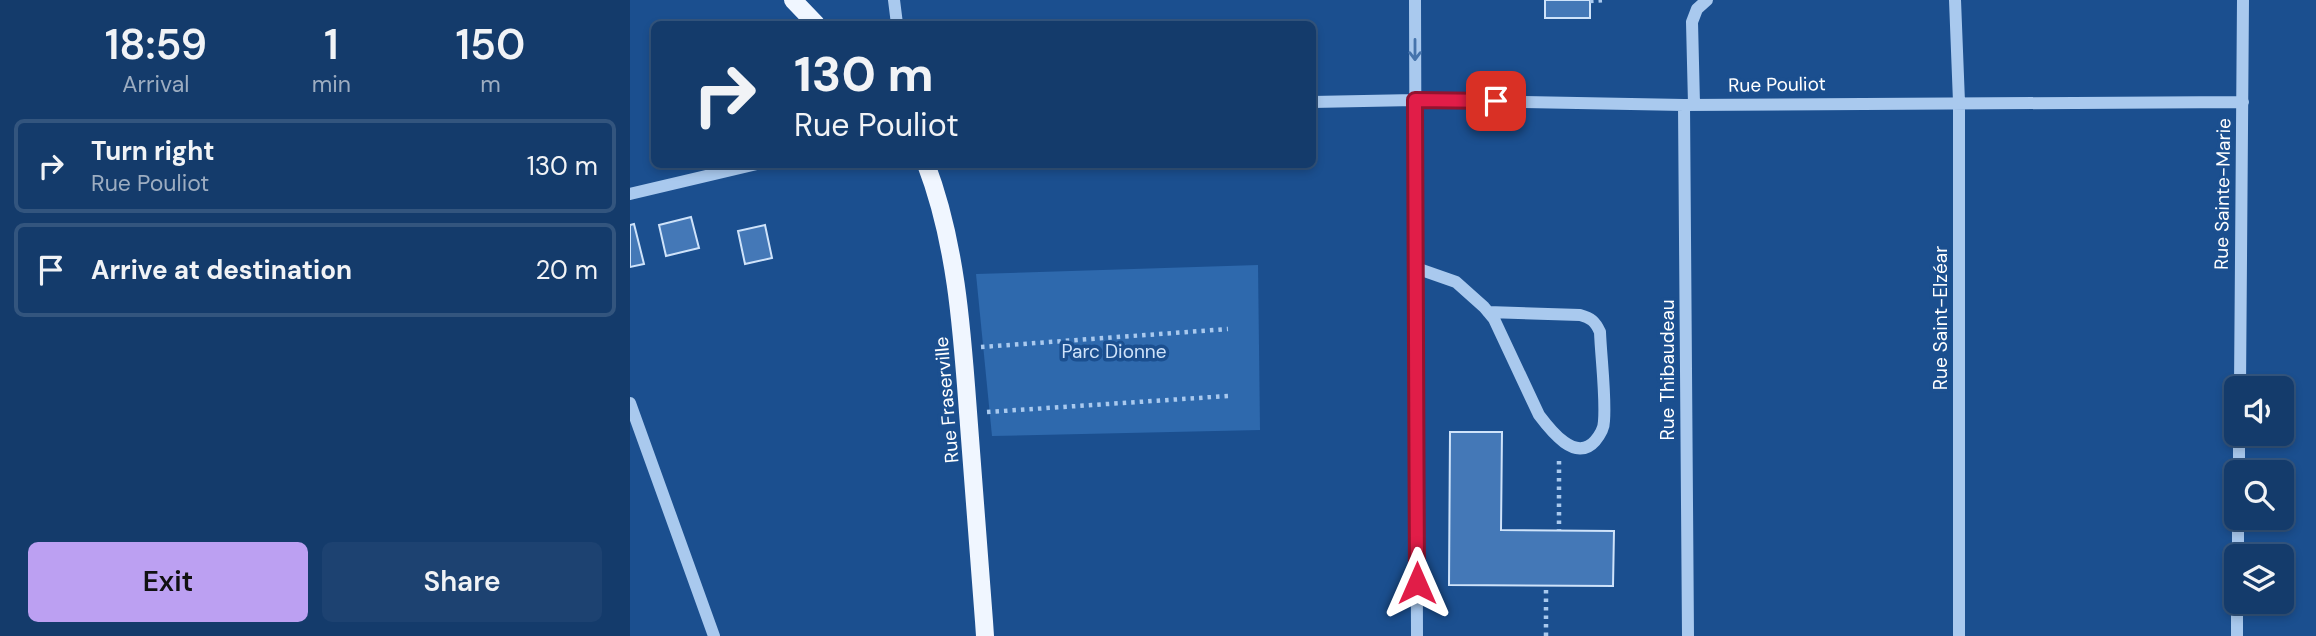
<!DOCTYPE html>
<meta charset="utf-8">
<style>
:root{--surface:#143b6b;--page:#1d4271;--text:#f1f3f6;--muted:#9dadc1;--line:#33557e;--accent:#bca0f2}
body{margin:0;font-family:"DM Sans",sans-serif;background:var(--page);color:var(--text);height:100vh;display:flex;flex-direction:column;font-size:26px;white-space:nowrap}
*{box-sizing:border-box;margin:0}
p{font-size:23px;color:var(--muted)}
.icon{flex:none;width:38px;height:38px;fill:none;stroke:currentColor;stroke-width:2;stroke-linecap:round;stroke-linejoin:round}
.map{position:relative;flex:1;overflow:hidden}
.panel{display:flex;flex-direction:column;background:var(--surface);width:630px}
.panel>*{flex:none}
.top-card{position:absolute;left:21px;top:21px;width:665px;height:147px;border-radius:10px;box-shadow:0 4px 10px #0003,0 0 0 2px var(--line);background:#143b6b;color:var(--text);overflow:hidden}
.fabs{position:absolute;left:1594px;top:376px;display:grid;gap:14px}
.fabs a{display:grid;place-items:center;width:70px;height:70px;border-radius:10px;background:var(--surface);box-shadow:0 4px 10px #0003,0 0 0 2px var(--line);font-size:35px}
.pin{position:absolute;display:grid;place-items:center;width:60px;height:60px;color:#fff;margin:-30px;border-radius:14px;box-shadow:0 4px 10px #0006}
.me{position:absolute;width:77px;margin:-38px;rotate:0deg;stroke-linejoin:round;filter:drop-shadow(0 0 5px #0008)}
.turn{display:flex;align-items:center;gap:24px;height:147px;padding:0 28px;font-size:32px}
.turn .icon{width:91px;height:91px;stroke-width:2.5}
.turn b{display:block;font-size:49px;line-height:60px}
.eta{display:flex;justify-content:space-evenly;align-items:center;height:119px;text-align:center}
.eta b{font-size:42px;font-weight:600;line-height:49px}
.action{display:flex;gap:14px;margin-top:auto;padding:14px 28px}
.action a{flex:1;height:80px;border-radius:10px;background:var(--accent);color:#111;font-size:28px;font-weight:600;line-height:80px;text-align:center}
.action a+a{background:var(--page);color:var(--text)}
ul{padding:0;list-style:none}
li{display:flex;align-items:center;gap:21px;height:94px;margin:0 14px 10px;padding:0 14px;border:4px solid var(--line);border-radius:10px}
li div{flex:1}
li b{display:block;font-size:26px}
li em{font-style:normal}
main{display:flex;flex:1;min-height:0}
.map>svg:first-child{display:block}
.green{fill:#2e69ad}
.building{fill:#4478b7;stroke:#cfe3fa;stroke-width:2}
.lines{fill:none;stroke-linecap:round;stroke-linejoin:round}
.path{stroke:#a9c9ee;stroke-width:4.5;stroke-dasharray:3.5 5;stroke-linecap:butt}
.minor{stroke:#a9c9ee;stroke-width:12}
.major{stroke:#f0f6ff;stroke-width:18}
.oneway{stroke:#4674ac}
.route-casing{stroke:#92132f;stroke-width:18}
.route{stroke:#e11d48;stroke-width:12}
.labels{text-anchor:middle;stroke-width:7;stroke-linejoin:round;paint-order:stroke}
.street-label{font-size:19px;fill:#fff;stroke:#1b4f8f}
.park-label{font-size:19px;fill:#cfe3fa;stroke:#1b4f8f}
</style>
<main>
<section class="panel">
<div class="eta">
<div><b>18:59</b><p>Arrival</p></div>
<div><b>1</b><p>min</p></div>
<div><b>150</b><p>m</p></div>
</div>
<ul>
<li><svg class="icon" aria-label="right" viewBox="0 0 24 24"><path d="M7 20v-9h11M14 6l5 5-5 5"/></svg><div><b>Turn right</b><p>Rue Pouliot</p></div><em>130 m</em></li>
<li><svg class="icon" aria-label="arrive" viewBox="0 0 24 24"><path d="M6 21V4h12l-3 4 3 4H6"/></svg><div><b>Arrive at destination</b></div><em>20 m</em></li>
</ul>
<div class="action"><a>Exit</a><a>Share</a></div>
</section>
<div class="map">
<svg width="1686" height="636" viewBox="0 0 1686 636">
<rect width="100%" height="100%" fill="#1b4f8f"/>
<path class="green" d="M628,265L630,430L362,436L346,274Z"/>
<path class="building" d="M915,0H960V18H915Z
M61,217L69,248L36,256L29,225Z
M4,224L14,264L0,267V225Z
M135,225L142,258L115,264L108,231Z
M820,432H872L871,530L984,531L983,586L819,585Z"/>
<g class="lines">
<path class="path" d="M960,1L975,0
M351,347L598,329
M357,412L598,396
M929,461V530
M916,636V587"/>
<path class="minor" d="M264,0L267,24
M785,0L787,636
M1325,0L1329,102V636
M682,102L785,100L1054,105L1613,102
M1064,104L1062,22L1067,9L1077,0
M1054,105L1058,636
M0,194L127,164
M786,268L826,282L854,307L864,319L909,415C921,431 946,463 965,441C970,435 974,428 974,421C976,396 971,358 970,332C965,321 961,318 950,315L858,312
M1610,388L1613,0
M0,403L84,636
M1609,472V434
M1608,556V518
M1607,636V602"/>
<path class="major" d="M163,0L186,24
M296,164C326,242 332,330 338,412C344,486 350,561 355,636"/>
</g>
<defs><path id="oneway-shaft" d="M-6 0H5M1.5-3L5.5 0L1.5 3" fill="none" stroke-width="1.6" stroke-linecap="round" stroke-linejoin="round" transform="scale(1.75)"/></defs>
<use class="oneway" href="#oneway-shaft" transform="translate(785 50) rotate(90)"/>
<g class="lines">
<defs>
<path id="route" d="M787,583L785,100L866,101"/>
</defs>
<use href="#route" class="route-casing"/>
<use href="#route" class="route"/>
</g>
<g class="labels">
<g class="street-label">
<text transform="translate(1147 84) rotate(-1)" y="7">Rue Pouliot</text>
<text transform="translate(1592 194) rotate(-89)" y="7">Rue Sainte-Marie</text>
<text transform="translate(1310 318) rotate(-90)" y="7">Rue Saint-Elzéar</text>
<text transform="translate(1037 370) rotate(-90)" y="7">Rue Thibaudeau</text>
<text transform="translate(316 400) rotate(-95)" y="7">Rue Fraserville</text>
</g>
<g class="park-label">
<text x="484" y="358">Parc Dionne</text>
</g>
</g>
</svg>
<div class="fabs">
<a><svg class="icon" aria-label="sound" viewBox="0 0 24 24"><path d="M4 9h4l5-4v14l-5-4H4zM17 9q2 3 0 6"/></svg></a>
<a><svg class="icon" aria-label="search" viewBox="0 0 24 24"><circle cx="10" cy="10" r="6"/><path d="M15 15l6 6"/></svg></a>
<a><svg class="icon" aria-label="layers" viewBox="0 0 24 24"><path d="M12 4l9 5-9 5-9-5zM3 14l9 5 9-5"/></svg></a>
</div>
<div class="pin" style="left:866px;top:101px;background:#d93025"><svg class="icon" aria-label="arrive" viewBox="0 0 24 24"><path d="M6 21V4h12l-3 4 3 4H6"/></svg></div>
<svg class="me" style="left:787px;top:583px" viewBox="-20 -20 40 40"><path d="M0-17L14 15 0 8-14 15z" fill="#e11d48" stroke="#fff" stroke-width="4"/></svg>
<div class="top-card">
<div class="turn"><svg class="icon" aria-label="right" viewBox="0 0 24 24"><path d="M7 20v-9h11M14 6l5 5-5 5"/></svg><div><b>130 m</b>Rue Pouliot</div></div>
</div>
</div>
</main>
